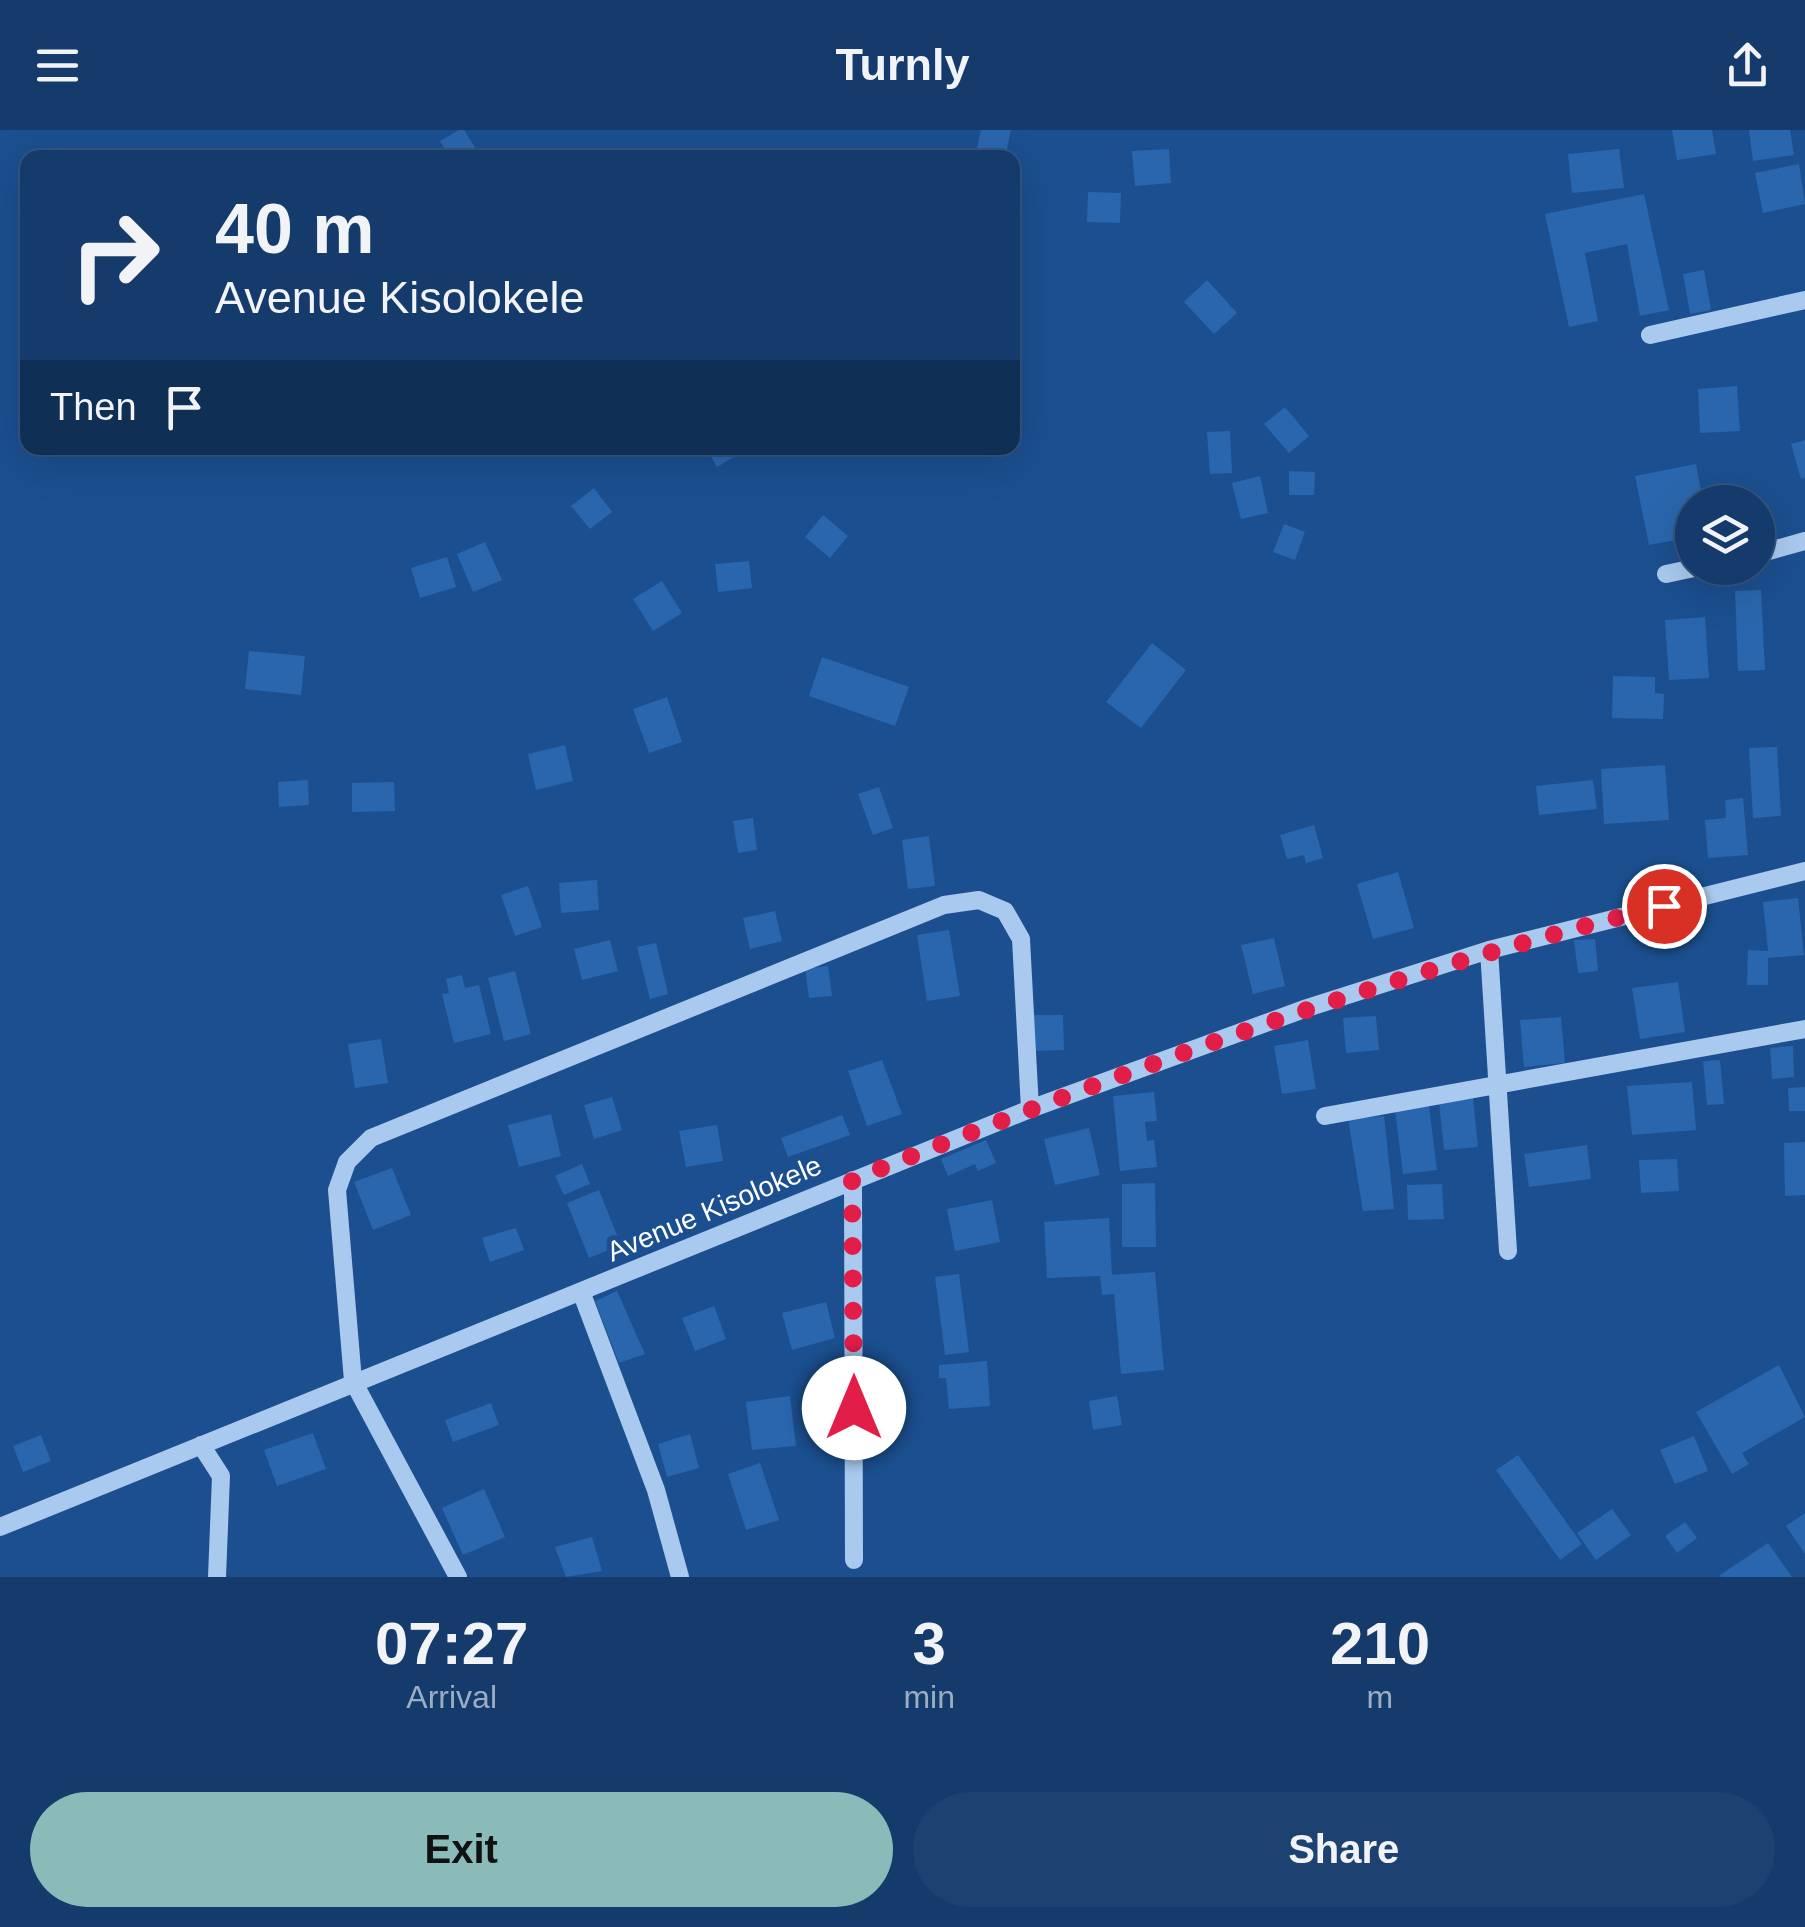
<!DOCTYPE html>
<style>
:root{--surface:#143b6b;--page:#1d4271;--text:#f1f3f6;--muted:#9dadc1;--line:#33557e;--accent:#8bbbb9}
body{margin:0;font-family:Arial,sans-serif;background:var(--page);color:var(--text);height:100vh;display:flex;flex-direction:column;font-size:38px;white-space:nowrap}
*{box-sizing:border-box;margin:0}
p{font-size:32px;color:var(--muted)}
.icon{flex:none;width:55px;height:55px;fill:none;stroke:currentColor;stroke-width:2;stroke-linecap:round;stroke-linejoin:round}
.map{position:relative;height:1447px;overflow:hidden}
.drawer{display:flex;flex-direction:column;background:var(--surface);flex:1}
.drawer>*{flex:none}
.guide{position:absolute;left:20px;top:20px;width:1000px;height:305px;border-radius:20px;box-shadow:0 10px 40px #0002,0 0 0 2px var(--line);background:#143b6b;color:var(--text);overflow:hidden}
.tools{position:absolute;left:1675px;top:355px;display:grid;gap:20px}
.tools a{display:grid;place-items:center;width:100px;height:100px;border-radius:50%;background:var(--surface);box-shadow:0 10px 40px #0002,0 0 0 2px var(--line);font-size:50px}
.pin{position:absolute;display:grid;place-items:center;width:85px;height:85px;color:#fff;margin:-42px;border:5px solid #fff;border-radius:50%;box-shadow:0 2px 10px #0007}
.me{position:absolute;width:110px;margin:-55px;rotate:0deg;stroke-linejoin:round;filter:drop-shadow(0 0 8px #0008)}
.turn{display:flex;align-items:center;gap:35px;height:210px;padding:0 30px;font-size:45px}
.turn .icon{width:130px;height:130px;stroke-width:2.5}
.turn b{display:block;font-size:70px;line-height:85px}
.then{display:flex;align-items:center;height:95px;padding:0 30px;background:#0003;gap:20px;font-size:38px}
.eta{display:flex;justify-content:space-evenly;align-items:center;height:170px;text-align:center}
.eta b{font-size:60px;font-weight:600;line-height:70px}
.primary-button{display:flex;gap:20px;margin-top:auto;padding:20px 30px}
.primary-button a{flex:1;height:115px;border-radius:60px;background:var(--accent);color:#111;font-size:40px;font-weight:600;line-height:115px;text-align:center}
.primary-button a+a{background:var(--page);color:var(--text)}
header{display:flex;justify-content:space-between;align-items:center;height:130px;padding:0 30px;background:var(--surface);font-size:45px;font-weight:600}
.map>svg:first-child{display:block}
.building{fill:#2a66ad}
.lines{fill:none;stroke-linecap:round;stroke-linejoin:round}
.minor{stroke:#a9c9ee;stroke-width:18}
.route{stroke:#e11d48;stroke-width:18;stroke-dasharray:0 32.4}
.labels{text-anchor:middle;stroke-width:10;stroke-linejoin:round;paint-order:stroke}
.street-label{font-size:28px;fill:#fff;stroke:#1b4f8f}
</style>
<header><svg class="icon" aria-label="menu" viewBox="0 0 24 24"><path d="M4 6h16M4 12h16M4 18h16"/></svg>Turnly<svg class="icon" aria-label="share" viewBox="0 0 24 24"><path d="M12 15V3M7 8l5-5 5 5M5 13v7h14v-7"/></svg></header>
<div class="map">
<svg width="1805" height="1447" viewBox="0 0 1805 1447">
<rect width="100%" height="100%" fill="#1b4f8f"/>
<path class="building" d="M459,0H464L476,19L450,28L440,11Z
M981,0H1011L1005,28L976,22Z
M1672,0H1712L1716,24L1677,30Z
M1749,0H1790L1794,25L1753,31Z
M1169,19L1171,53L1135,56L1132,21Z
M1619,19L1624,58L1572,63L1568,24Z
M1799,34L1805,74L1763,83L1755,43Z
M1088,62L1121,63L1120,93L1087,92Z
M1644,64L1669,180L1640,186L1627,114L1585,123L1598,191L1569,197L1545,84Z
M1704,140L1711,180L1690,184L1683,144Z
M1207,150L1237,183L1214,204L1184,172Z
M1737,256L1740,301L1700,303L1698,259Z
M1285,277L1309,306L1289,323L1264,294Z
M1230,301L1232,343L1210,344L1207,302Z
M1805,310V348L1801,349L1791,314Z
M706,318H729L734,327L717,337Z
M1696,334L1703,372H1692V407L1649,415L1635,346Z
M1289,341L1315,342L1314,365H1289Z
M1260,346L1268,383L1241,389L1232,353Z
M594,358L612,382L590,399L571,376Z
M823,385L848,406L830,428L805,407Z
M1284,394L1305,402L1295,430L1273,422Z
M485,412L502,450L473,462L457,424Z
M447,427L456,457L420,468L411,438Z
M749,431L752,458L718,462L715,434Z
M662,451L682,483L653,501L633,469Z
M1761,460L1765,540L1738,541L1735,461Z
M1705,487L1709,548L1669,550L1665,490Z
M1152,513L1186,540L1141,598L1106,572Z
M249,521L305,526L301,565L245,559Z
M822,527L909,557L895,596L809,566Z
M1613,546L1655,547V563L1664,564L1663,589L1612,588Z
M667,567L682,612L649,623L633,579Z
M565,615L573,651L536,660L528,624Z
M1777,617L1781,686L1753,688L1749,618Z
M1665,635L1669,690L1604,694L1601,639Z
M308,650L309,675L279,677L278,652Z
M1593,650L1597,679L1539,685L1536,656Z
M394,652L395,681L352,682V653Z
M879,657L893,698L873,705L858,664Z
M1743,668L1748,725L1708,728L1705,690L1726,688L1725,670Z
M753,688L757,720L738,723L733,691Z
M1314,695L1323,728L1306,733L1304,725L1287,729L1280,705Z
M929,706L935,756L908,759L902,710Z
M1398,742L1414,798L1373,809L1357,754Z
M597,750L599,780L561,783L559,753Z
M528,756L542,797L515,806L501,765Z
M1798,768L1804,825L1768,828V855H1747L1748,820L1768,821L1763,772Z
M775,781L782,811L750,819L743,788Z
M949,800L960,866L927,871L917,805Z
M1274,808L1285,856L1253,864L1241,815Z
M1595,809L1598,841L1578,843L1574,810Z
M610,810L618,841L582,850L574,819Z
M656,813L668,864L650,869L637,817Z
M828,836L832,866L809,868L805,839Z
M515,841L531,904L504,911L488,848Z
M462,845L465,858L479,855L491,904L454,913L442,864L449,863L446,849Z
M1678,852L1685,902L1640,909L1632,858Z
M1033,885H1063L1064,920L1033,921Z
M1376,886L1379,920L1346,923L1343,888Z
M1561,887L1565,933L1524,937L1520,890Z
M381,909L388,953L355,958L348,914Z
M1308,910L1316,959L1282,964L1274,916Z
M1793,916L1794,947L1772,949L1770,918Z
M882,930L902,984L867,996L848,941Z
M1720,930L1724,974L1707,975L1703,931Z
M1692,952L1696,1000L1632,1005L1627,956Z
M1805,957V981H1789L1788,958Z
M1154,962L1157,991L1145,992L1147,1011L1154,1010L1157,1037L1120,1041L1113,966Z
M612,967L622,1000L594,1009L584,975Z
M1473,968L1478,1017L1444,1020L1439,972Z
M1429,976L1437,1040L1403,1044L1395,980Z
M551,984L561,1026L519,1037L508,995Z
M842,985L850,1005L788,1027L781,1008Z
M1384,986L1394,1079L1363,1081L1348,989Z
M717,995L723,1031L686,1037L679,1001Z
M1089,998L1100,1045L1055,1055L1044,1009Z
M986,1010L996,1033L978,1041L975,1034L948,1046L941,1029Z
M1805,1012V1065L1785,1066L1784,1013Z
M1587,1015L1591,1049L1529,1057L1524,1024Z
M1677,1029L1679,1061L1641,1063L1639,1030Z
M582,1034L590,1054L564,1065L555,1046Z
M392,1038L411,1085L373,1100L354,1052Z
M1155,1053L1156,1117H1122V1054Z
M1442,1054L1444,1089L1408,1090L1407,1055Z
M599,1060L621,1115L589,1128L567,1073Z
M992,1070L1000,1112L955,1121L947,1079Z
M1109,1088L1112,1145L1155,1142L1164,1240L1121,1244L1114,1164L1102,1165L1100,1146L1047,1148L1044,1092Z
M516,1098L524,1120L490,1132L482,1108Z
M959,1144L969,1222L945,1225L935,1147Z
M617,1161L645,1224L619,1233L595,1171Z
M826,1172L835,1208L792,1220L782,1183Z
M714,1176L726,1209L695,1221L682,1188Z
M987,1231L990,1276L949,1279L946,1248H939V1235Z
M1779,1235L1805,1287L1742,1323L1749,1334L1732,1344L1696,1282Z
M900,1251L904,1276L868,1284L863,1256Z
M790,1266L796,1316L752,1320L746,1272Z
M1117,1266L1122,1295L1093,1300L1089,1271Z
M491,1273L499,1295L453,1312L445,1290Z
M313,1303L326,1339L277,1356L264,1320Z
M690,1304L699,1338L667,1347L658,1314Z
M41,1305L51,1331L23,1342L13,1316Z
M1694,1306L1708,1341L1675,1354L1660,1320Z
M1518,1325L1582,1414L1560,1430L1496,1340Z
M760,1333L779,1390L746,1400L728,1344Z
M484,1359L505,1407L463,1425L442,1378Z
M1612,1379L1631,1405L1596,1430L1577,1403Z
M1805,1383V1424L1786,1396Z
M1685,1392L1697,1408L1677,1423L1665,1406Z
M592,1407L602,1441L566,1447L555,1417Z
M1768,1413L1792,1447H1721L1720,1445Z"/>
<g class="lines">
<path class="minor" d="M1650,205L1805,170
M1758,424L1805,411
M1666,444L1694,438
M1489,820L1508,1121
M1325,986L1805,899
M853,1050L854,1430
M582,1164L656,1360L680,1447
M201,1315L221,1346L217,1447
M0,1397L1030,979L1307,878L1489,820L1805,741
M458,1447L353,1251L337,1060L347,1032L371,1008L944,775L979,770L1005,781L1021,809L1030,979"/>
</g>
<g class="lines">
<path class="route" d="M854,1278L852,1050C1118,943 1385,844 1664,776"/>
</g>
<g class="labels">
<g class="street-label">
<text transform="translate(714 1078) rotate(-23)" y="10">Avenue Kisolokele</text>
</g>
</g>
</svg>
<div class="tools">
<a><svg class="icon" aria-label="layers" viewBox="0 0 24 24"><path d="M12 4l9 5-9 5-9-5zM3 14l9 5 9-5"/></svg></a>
</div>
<div class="pin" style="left:1664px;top:776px;background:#d93025"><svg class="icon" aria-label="arrive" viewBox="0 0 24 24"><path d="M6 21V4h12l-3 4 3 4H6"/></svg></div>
<svg class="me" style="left:854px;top:1278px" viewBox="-20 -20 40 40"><circle r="19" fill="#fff"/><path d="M0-13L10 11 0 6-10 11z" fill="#e11d48"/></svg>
<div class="guide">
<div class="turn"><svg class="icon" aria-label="right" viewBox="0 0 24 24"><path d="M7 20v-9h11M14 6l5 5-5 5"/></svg><div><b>40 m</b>Avenue Kisolokele</div></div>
<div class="then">Then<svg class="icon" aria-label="arrive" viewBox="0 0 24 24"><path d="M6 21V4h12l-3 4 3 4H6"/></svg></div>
</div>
</div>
<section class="drawer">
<div class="eta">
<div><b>07:27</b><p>Arrival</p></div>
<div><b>3</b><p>min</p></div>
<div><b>210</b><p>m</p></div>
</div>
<div class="primary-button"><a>Exit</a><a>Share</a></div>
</section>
